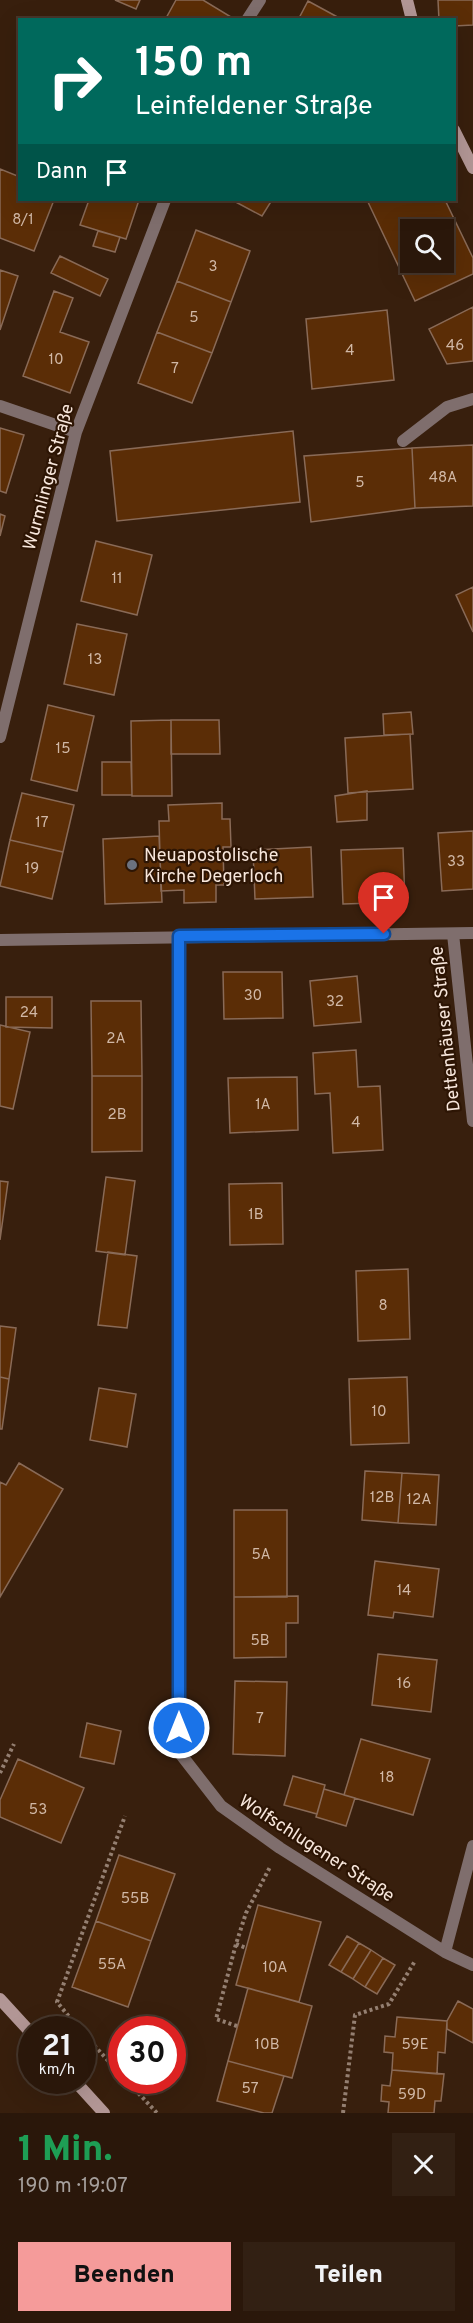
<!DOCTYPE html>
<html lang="de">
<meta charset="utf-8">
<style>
:root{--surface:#2a170a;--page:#322013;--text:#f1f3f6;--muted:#a59f9c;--line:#46362b;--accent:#f59b9a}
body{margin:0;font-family:Overpass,sans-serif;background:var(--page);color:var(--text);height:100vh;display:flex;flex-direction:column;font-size:22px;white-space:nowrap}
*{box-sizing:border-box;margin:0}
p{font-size:20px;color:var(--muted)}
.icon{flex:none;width:33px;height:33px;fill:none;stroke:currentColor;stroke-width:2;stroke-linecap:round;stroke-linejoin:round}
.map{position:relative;height:2113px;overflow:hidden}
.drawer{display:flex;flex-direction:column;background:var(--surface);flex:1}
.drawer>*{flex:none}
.hud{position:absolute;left:18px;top:18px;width:438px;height:183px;border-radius:0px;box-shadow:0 6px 24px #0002,0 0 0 2px var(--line);background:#00695c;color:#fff;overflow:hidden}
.buttons{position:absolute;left:400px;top:219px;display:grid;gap:12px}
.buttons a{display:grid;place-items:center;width:54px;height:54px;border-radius:0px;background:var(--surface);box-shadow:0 6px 24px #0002,0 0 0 2px var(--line);font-size:30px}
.speed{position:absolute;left:18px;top:2016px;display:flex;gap:12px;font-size:30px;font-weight:700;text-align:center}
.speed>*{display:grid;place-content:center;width:78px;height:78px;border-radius:50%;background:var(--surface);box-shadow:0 6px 24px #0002,0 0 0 2px var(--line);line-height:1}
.speed small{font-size:15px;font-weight:400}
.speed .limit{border:9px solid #d22;background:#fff;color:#111}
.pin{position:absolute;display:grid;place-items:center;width:51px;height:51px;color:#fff;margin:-62px -26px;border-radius:50% 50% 50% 0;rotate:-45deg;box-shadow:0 0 6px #0007}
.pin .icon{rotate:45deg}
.me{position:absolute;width:66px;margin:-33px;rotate:0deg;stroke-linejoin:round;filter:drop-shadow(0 0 4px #0008)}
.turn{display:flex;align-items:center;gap:21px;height:126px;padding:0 18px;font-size:27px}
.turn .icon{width:78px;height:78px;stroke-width:2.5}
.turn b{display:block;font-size:42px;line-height:51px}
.then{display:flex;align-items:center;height:57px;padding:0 18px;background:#0003;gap:12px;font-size:22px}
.round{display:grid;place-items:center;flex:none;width:63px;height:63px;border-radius:0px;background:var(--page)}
.summary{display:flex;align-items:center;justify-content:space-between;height:102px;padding:0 18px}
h1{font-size:36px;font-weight:800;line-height:45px;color:#1e9e55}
.cta{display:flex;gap:12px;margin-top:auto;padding:12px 18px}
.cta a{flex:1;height:69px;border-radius:0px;background:var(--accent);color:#111;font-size:24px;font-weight:800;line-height:69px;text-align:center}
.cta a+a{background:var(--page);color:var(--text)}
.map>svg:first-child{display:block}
.building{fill:#5b2d06;stroke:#896a57;stroke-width:1.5;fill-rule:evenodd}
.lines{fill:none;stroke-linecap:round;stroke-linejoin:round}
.path{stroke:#947f71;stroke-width:4;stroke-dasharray:3 3;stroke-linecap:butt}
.lane{stroke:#7f6e6d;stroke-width:12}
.street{stroke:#7f6e6d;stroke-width:12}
.secondary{stroke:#b29695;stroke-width:12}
.route-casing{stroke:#114b97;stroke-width:15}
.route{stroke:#1a73e8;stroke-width:10}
.worship-dot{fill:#6b7280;stroke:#2d1504;stroke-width:2}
.labels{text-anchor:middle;stroke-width:4.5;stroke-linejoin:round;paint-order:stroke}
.number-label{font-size:15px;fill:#d1b8a6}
.street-label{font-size:18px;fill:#f8e7dc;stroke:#2d1504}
.poi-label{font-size:18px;fill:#f8e7dc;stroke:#2d1504;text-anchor:start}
</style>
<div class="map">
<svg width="473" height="2113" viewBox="0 0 473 2113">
<rect width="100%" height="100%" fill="#381f0d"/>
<path class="building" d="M115,0H140L136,9Z
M176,0H203L231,17L229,20H165Z
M438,0H473V25L454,26V20H439Z
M308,1L343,20H298Z
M0,169L20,177V200H54L34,251L0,238Z
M89,200H139L126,239L80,225Z
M232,200H272L262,216Z
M367,200H445L473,258V274L415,301ZM411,230H444V262H411Z
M196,230L250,251L231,302L177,281Z
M98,231L120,237L115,252L93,246Z
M60,256L108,279L100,296L51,273Z
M0,270L18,276L0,330Z
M177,281L231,302L212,353L157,332Z
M54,291L73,298L60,332L89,342L70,393L23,376Z
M473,307V361L447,364L429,329Z
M387,310L394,380L312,389L306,319Z
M157,332L212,353L192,403L138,383Z
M0,428L24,435L6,493L0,491Z
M293,431L300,502L117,521L110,451Z
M473,445V506L415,508L412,448Z
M412,448L415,508L311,522L304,456Z
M0,514L5,516L0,536Z
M96,541L152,555L137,615L81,601Z
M473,587V632L456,595Z
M77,624L127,634L114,695L64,684Z
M48,705L94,716L77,791L31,780Z
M411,712L413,734L384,735L383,714Z
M171,720L172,796H132L131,721Z
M171,720H219L220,754H171Z
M410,734L413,789L348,793L345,738Z
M102,762H131L132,795H102Z
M367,791V820L337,822L335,796Z
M22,793L74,805L63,852L10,840Z
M222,803V819H230L231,847H223L224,885H216V902L184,903V890L161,891L159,821H169L168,805Z
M473,831V889L442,891L438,833Z
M159,836L162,902L105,904L103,839Z
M10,840L63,852L52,899L0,886Z
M311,847L313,897L255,899L253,850Z
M403,848L405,902L343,904L341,850Z
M223,972H282L283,1018L224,1019Z
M357,976L361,1022L314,1026L310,981Z
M6,997H52V1028L6,1027Z
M91,1001H141L142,1076H92Z
M0,1025L30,1032L13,1109L0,1106Z
M356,1050L358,1087L380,1086L383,1150L333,1153L330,1093L315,1094L313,1053Z
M92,1076H142V1151L92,1152Z
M297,1077L298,1130L230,1133L228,1078Z
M106,1177L135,1181L125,1255L96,1251Z
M0,1181L8,1182L0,1240Z
M282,1183L283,1244L230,1245L229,1184Z
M108,1252L137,1256L127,1328L98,1325Z
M408,1269L410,1339L358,1341L356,1271Z
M0,1326L16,1328L9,1379L0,1377Z
M0,1377L9,1379L2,1429H0Z
M407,1377L409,1443L351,1445L349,1379Z
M99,1388L136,1394L127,1447L90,1440Z
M19,1463L63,1489L0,1597V1482L6,1485Z
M365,1471L402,1473L398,1523L362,1520Z
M402,1473L439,1475L436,1525L398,1523Z
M234,1510H287V1597H234Z
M375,1561L439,1569L433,1617L394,1612L393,1618L368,1615Z
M298,1596V1623H286V1657L234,1658V1597Z
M378,1654L437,1660L431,1712L372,1705Z
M235,1681L287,1682L285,1756L233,1754Z
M87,1723L121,1731L114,1764L80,1757Z
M361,1739L430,1759L413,1815L344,1795Z
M18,1759L84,1788L61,1843L0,1817V1800Z
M293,1776L325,1785L317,1814L284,1805Z
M324,1789L355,1798L346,1826L316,1817Z
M119,1855L175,1874L151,1941L96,1921Z
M258,1905L321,1922L299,2002L236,1985Z
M96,1921L151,1941L128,2007L72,1987Z
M347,1936L359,1943L341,1972L329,1965Z
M359,1943L371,1950L353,1979L341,1972Z
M371,1950L383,1958L365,1987L353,1979Z
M383,1958L395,1965L377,1994L365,1987Z
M248,1988L312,2006L292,2078L228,2061Z
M458,2001L473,2009V2043L447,2029V2021Z
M397,2017L447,2021L445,2053L438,2052L437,2074L392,2070L393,2053L384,2052L385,2036L395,2037Z
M172,2039L180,2041L172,2068Z
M228,2061L284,2076L272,2113H264L217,2101Z
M392,2070L444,2074L441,2101H435L434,2113H388L389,2102L381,2101L382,2085L390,2086Z"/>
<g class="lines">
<path class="path" d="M0,1773L14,1744
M236,1944L246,1948
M237,2026L216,2019L236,1944L246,1913L270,1867
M80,2030L57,2002L125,1816
M82,2032L122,2076
M126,2080L157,2113
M343,2113L355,2015L389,2004L415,1961"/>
<path class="lane" d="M403,441L447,407L473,399"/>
<path class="street" d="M247,20L260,0
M0,406L76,432
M0,737L76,432L165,200
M453,934L473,1121
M179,936V1752L221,1806L280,1848L445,1952L473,1965
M0,940L473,933
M445,1952L473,1846"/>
<path class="secondary" d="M407,0L412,20
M454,130L473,168
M0,1999L32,2034
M74,2080L104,2113"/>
</g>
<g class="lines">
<defs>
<path id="route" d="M179,1728V936L384,934"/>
</defs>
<use href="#route" class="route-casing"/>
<use href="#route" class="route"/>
</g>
<circle class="worship-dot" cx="132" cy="865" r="6"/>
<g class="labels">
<g class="number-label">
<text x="23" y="224">8/1</text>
<text x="213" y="271">3</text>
<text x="194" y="322">5</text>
<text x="455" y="350">46</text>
<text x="350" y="355">4</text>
<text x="56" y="364">10</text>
<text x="175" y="373">7</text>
<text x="443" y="482">48A</text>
<text x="360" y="487">5</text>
<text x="117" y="583">11</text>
<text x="95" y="664">13</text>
<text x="63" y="753">15</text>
<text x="42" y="827">17</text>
<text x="456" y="866">33</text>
<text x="32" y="873">19</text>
<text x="253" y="1000">30</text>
<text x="335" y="1006">32</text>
<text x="29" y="1017">24</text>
<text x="116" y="1043">2A</text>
<text x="263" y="1109">1A</text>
<text x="117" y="1119">2B</text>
<text x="356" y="1127">4</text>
<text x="256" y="1219">1B</text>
<text x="383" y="1310">8</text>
<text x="379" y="1416">10</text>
<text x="382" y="1502">12B</text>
<text x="419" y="1504">12A</text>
<text x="261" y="1559">5A</text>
<text x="404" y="1595">14</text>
<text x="260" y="1645">5B</text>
<text x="404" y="1688">16</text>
<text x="260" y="1723">7</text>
<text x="387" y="1782">18</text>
<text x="38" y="1814">53</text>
<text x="135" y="1903">55B</text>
<text x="112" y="1969">55A</text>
<text x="275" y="1972">10A</text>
<text x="267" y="2049">10B</text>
<text x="415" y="2049">59E</text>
<text x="250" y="2093">57</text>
<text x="412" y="2099">59D</text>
</g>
<g class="street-label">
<text transform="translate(48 477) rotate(-75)" y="6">Wurmlinger Straße</text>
<text transform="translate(445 1029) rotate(-96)" y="6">Dettenhäuser Straße</text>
<text transform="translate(317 1848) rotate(33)" y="6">Wolfschlugener Straße</text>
</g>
<g class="poi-label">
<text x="144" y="861">Neuapostolische<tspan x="144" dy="21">Kirche Degerloch</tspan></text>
</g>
</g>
</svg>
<div class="buttons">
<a><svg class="icon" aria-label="search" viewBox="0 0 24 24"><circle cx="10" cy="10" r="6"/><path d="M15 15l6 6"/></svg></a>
</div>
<div class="speed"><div>21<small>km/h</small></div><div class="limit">30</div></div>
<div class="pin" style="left:384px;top:934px;background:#d93025"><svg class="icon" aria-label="arrive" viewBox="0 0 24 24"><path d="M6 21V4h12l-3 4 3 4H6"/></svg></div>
<svg class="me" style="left:179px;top:1728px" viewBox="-20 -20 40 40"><circle r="17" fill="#1a73e8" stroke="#fff" stroke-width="3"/><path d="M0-11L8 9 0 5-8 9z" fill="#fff"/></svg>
<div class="hud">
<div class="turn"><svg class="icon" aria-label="right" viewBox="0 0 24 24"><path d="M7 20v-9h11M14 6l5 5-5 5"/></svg><div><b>150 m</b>Leinfeldener Straße</div></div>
<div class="then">Dann<svg class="icon" aria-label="arrive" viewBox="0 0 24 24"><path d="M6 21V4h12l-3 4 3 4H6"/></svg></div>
</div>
</div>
<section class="drawer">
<div class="summary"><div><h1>1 Min.</h1><p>190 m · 19:07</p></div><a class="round"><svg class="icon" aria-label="close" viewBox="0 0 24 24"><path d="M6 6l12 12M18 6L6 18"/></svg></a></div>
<div class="cta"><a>Beenden</a><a>Teilen</a></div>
</section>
